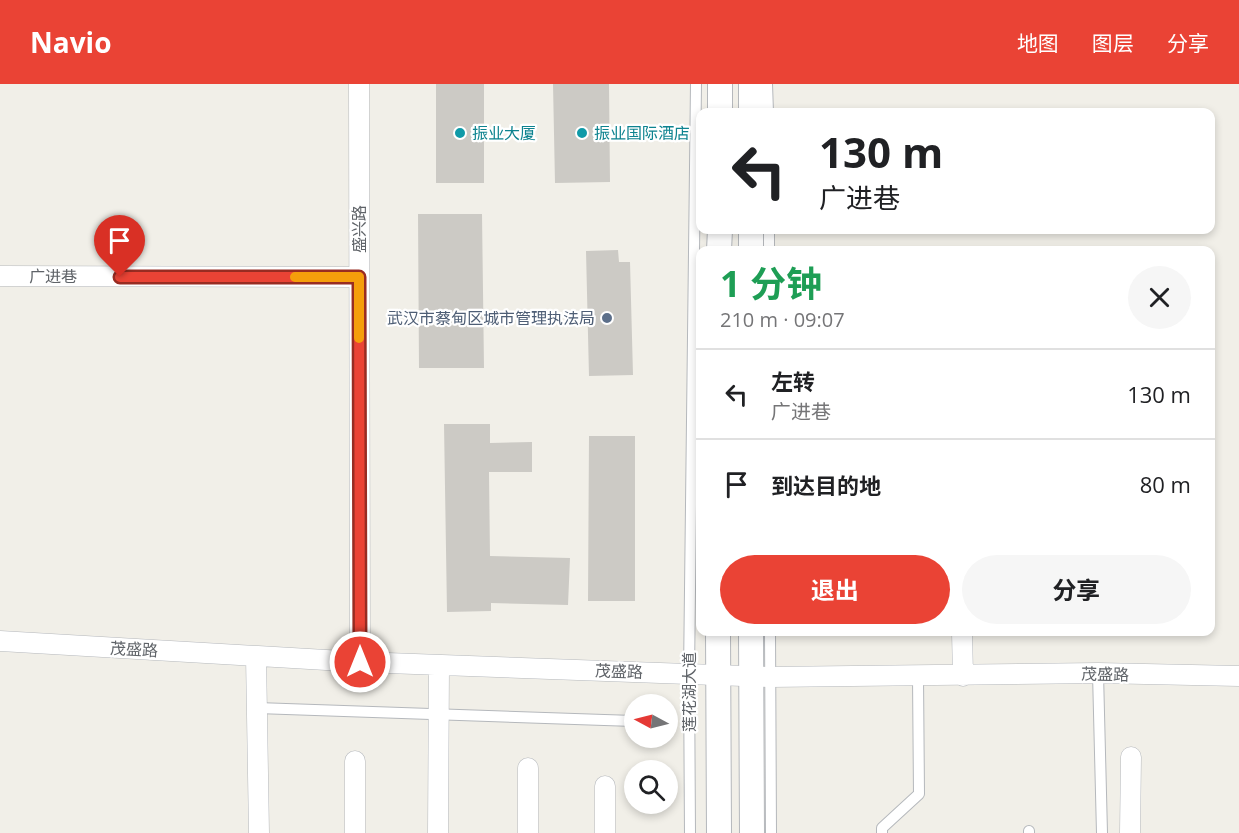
<!DOCTYPE html>
<html lang="zh">
<meta charset="utf-8">
<style>
:root{--surface:#fff;--page:#f6f6f6;--text:#202124;--muted:#757577;--line:#e0e0e0;--accent:#ea4335}
body{margin:0;font-family:"Open Sans","Noto Sans SC",sans-serif;background:var(--page);color:var(--text);height:100vh;display:flex;flex-direction:column;font-size:22px;white-space:nowrap}
*{box-sizing:border-box;margin:0}
p{font-size:20px;color:var(--muted)}
.icon{flex:none;width:33px;height:33px;fill:none;stroke:currentColor;stroke-width:2;stroke-linecap:round;stroke-linejoin:round}
.map{position:relative;flex:1;overflow:hidden}
.sheet{position:absolute;left:696px;top:162px;width:519px;height:390px;display:flex;flex-direction:column;background:var(--surface);border-radius:12px;box-shadow:0 3px 9px #0003}
.sheet>*{flex:none}
.guide{position:absolute;left:696px;top:24px;width:519px;height:126px;border-radius:12px;box-shadow:0 3px 9px #0003;background:#fff;color:var(--text);overflow:hidden}
.needle{width:39px;rotate:277deg}
.buttons{position:absolute;left:624px;top:610px;display:grid;gap:12px}
.buttons a{display:grid;place-items:center;width:54px;height:54px;border-radius:50%;background:var(--surface);box-shadow:0 3px 9px #0003;font-size:30px}
.pin{position:absolute;display:grid;place-items:center;width:51px;height:51px;color:#fff;margin:-62px -26px;border-radius:50% 50% 50% 0;rotate:-45deg;box-shadow:0 0 6px #0007}
.pin .icon{rotate:45deg}
.me{position:absolute;width:66px;margin:-33px;rotate:0deg;stroke-linejoin:round;filter:drop-shadow(0 0 4px #0008)}
.turn{display:flex;align-items:center;gap:21px;height:126px;padding:0 24px;font-size:27px}
.turn .icon{width:78px;height:78px;stroke-width:2.5}
.turn b{display:block;font-size:42px;line-height:51px}
.round{display:grid;place-items:center;flex:none;width:63px;height:63px;border-radius:32px;background:var(--page)}
.head{display:flex;align-items:center;justify-content:space-between;height:102px;padding:0 24px}
h1{font-size:36px;font-weight:700;line-height:45px;color:#1e9e55}
.button{display:flex;gap:12px;margin-top:auto;padding:12px 24px}
.button a{flex:1;height:69px;border-radius:36px;background:var(--accent);color:#fff;font-size:24px;font-weight:700;line-height:69px;text-align:center}
.button a+a{background:var(--page);color:var(--text)}
ul{padding:0;list-style:none}
li{display:flex;align-items:center;gap:18px;height:90px;padding:0 24px;border-top:2px solid var(--line)}
li div{flex:1}
li b{display:block;font-size:22px}
li em{font-style:normal}
header{display:flex;align-items:center;gap:36px;box-sizing:border-box;height:84px;padding:0 30px;background:var(--accent);color:#fff}
header strong{font-size:28px}
nav{display:flex;gap:33px;margin-inline-start:auto;font-size:21px}
.map>svg:first-child{display:block}
.building{fill:#cccac5}
.lines{fill:none;stroke-linecap:round;stroke-linejoin:round}
.service-casing{stroke:#b5b8bc;stroke-width:12}
.minor-casing{stroke:#b5b8bc;stroke-width:21}
.tertiary-casing{stroke:#b5b8bc;stroke-width:26}
.service{stroke:#fff;stroke-width:10}
.minor{stroke:#fff;stroke-width:20}
.tertiary{stroke:#fff;stroke-width:24}
.route-casing{stroke:#982c22;stroke-width:15}
.route{stroke:#ea4335;stroke-width:10}
.slow{stroke:#f59e0b;stroke-width:10}
.culture-dot{fill:#0f9aa8;stroke:#fff;stroke-width:2}
.service-dot{fill:#5c6f8a;stroke:#fff;stroke-width:2}
.labels{text-anchor:middle;stroke-width:4.5;stroke-linejoin:round;paint-order:stroke}
.culture-label{font-size:16px;fill:#0d838f;stroke:#fff;text-anchor:start}
.street-label{font-size:16px;fill:#5f6368;stroke:#fff}
.service-label{font-size:16px;fill:#4e5e75;stroke:#fff;text-anchor:end}
</style>
<header>
<strong>Navio</strong>
<nav><a>地图</a><a>图层</a><a>分享</a></nav>
</header>
<div class="map">
<svg width="1239" height="749" viewBox="0 0 1239 749">
<rect width="100%" height="100%" fill="#f1efe8"/>
<path class="building" d="M436,0H484V99H436Z
M553,0H609L610,98L555,99Z
M418,130H482L484,284H419Z
M618,166L619,178H630L633,291L589,292L586,167Z
M444,340H490V359L532,358V388H489L490,472L570,474L568,521L491,519V527L447,528Z
M589,352H635V517H588Z"/>
<g class="lines">
<defs>
<path id="service" d="M767,0L768,28
M769,146V166
M770,548L771,749
M1098,589L1102,749
M257,624L634,637
M690,749L689,590L696,0
M882,749V744L919,710L918,593
M1029,749V747"/>
<path id="minor" d="M359,0L360,578
M0,192L359,193
M962,548L963,592
M0,557L360,578L770,593L1098,589L1239,592
M256,572L259,749
M355,677V749
M605,702V749
M438,749L439,581
M528,749V684
M1130,749L1131,673"/>
<path id="tertiary" d="M751,0V28
M720,28V0
M751,146V166
M719,166L720,146
M718,548L719,749
M751,548L752,749"/>
</defs>
<use href="#service" class="service-casing"/>
<use href="#minor" class="minor-casing"/>
<use href="#tertiary" class="tertiary-casing"/>
<use href="#service" class="service"/>
<use href="#minor" class="minor"/>
<use href="#tertiary" class="tertiary"/>
</g>
<g class="lines">
<defs>
<path id="route" d="M120,193H359L360,578"/>
</defs>
<use href="#route" class="route-casing"/>
<use href="#route" class="route"/>
<path class="slow" d="M295,193H359V254"/>
</g>
<g class="culture-dot">
<circle cx="460" cy="49" r="6"/>
<circle cx="582" cy="49" r="6"/>
</g>
<circle class="service-dot" cx="607" cy="234" r="6"/>
<g class="labels">
<g class="culture-label">
<text x="472" y="55">振业大厦</text>
<text x="594" y="55">振业国际酒店</text>
</g>
<g class="street-label">
<text transform="translate(359 145) rotate(-90)" y="6">盛兴路</text>
<text x="53" y="198">广进巷</text>
<text transform="translate(134 565) rotate(3)" y="6">茂盛路</text>
<text transform="translate(619 587) rotate(2)" y="6">茂盛路</text>
<text transform="translate(1105 590) rotate(1)" y="6">茂盛路</text>
<text transform="translate(689 608) rotate(-90)" y="6">莲花湖大道</text>
</g>
<g class="service-label">
<text x="595" y="240">武汉市蔡甸区城市管理执法局</text>
</g>
</g>
</svg>
<div class="buttons">
<a><svg class="needle" viewBox="-14 -14 28 28"><path d="M0-13l5 13h-10z" fill="#e53935"/><path d="M0 13l5-13h-10z" fill="#757577"/></svg></a>
<a><svg class="icon" aria-label="search" viewBox="0 0 24 24"><circle cx="10" cy="10" r="6"/><path d="M15 15l6 6"/></svg></a>
</div>
<div class="pin" style="left:120px;top:193px;background:#d93025"><svg class="icon" aria-label="arrive" viewBox="0 0 24 24"><path d="M6 21V4h12l-3 4 3 4H6"/></svg></div>
<svg class="me" style="left:360px;top:578px" viewBox="-20 -20 40 40"><circle r="17" fill="#ea4335" stroke="#fff" stroke-width="3"/><path d="M0-11L8 9 0 5-8 9z" fill="#fff"/></svg>
<div class="guide">
<div class="turn"><svg class="icon" aria-label="left" viewBox="0 0 24 24"><path d="M17 20v-9H6M10 6l-5 5 5 5"/></svg><div><b>130 m</b>广进巷</div></div>
</div>
<section class="sheet">
<div class="head"><div><h1>1 分钟</h1><p>210 m · 09:07</p></div><a class="round"><svg class="icon" aria-label="close" viewBox="0 0 24 24"><path d="M6 6l12 12M18 6L6 18"/></svg></a></div>
<ul>
<li><svg class="icon" aria-label="left" viewBox="0 0 24 24"><path d="M17 20v-9H6M10 6l-5 5 5 5"/></svg><div><b>左转</b><p>广进巷</p></div><em>130 m</em></li>
<li><svg class="icon" aria-label="arrive" viewBox="0 0 24 24"><path d="M6 21V4h12l-3 4 3 4H6"/></svg><div><b>到达目的地</b></div><em>80 m</em></li>
</ul>
<div class="button"><a>退出</a><a>分享</a></div>
</section>
</div>
